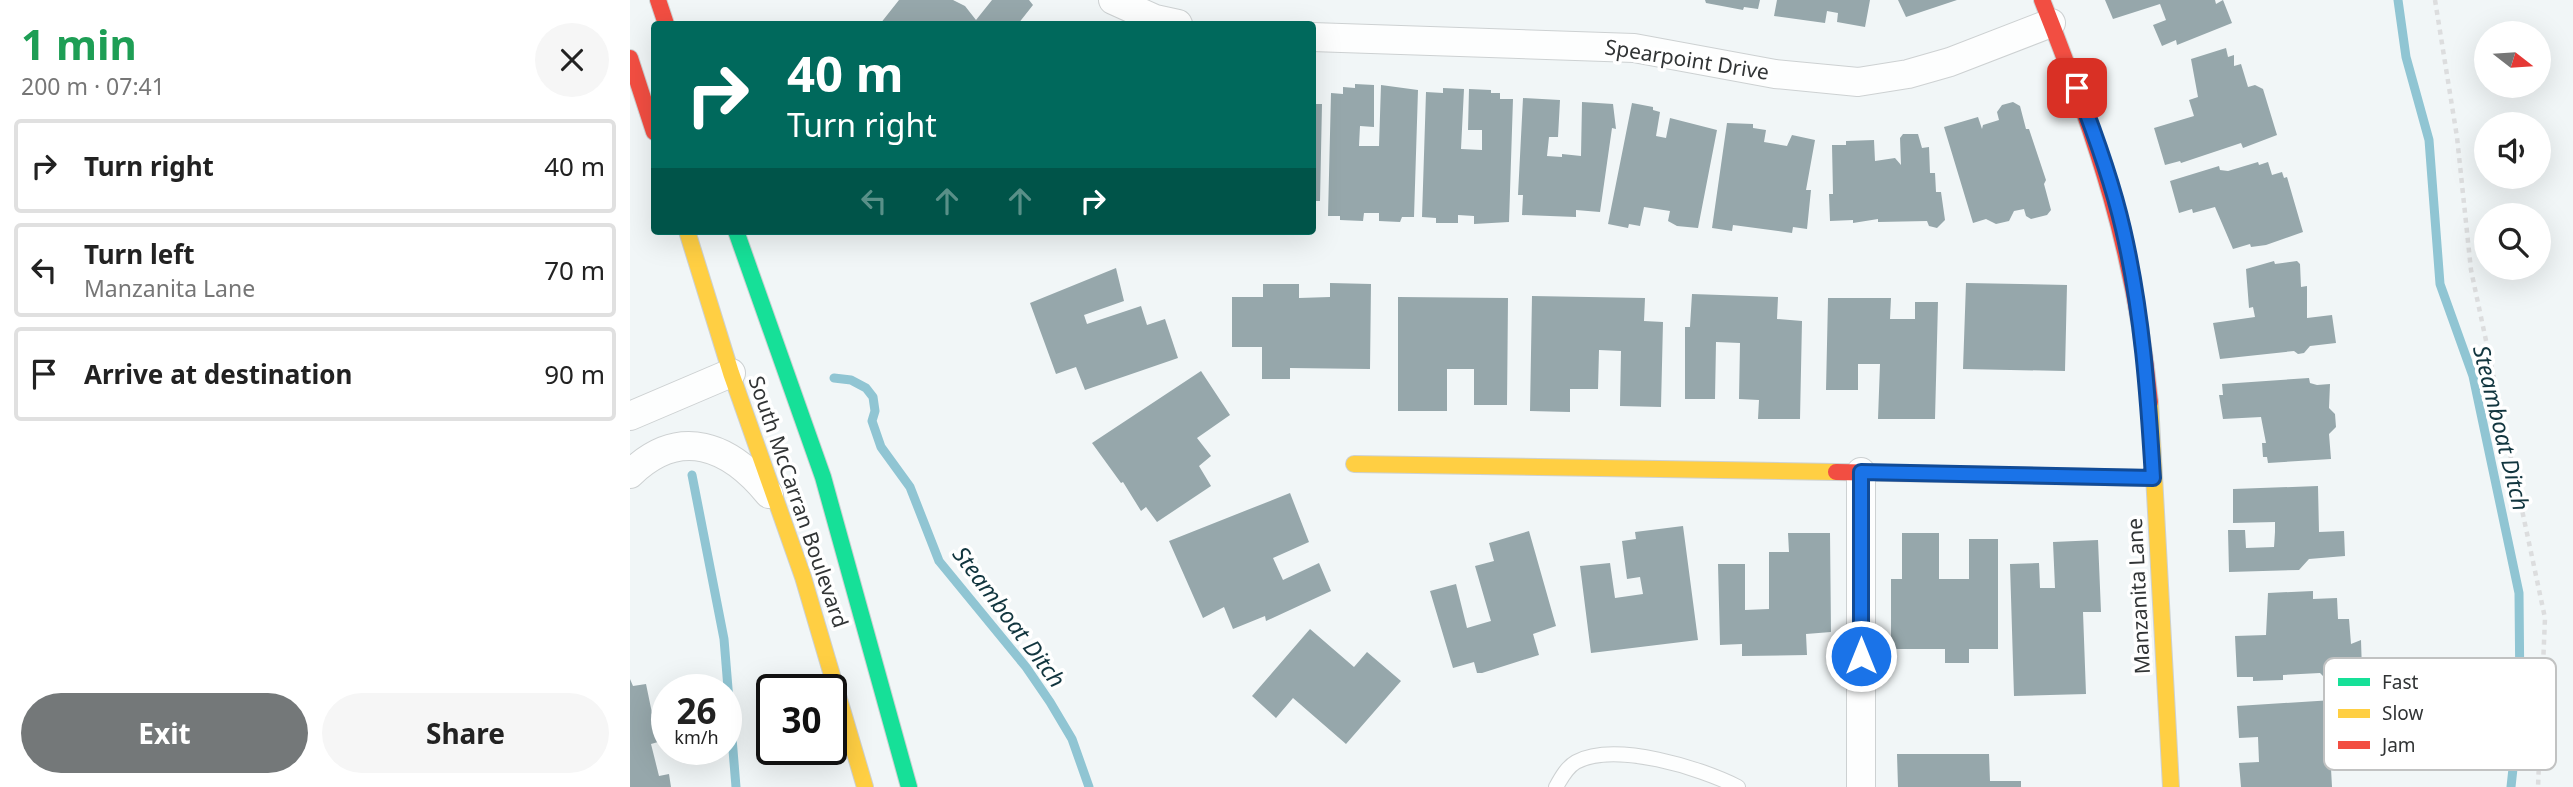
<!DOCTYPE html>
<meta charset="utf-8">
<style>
:root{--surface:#fff;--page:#f6f6f6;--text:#222;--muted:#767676;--line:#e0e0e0;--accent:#747879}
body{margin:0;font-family:"Noto Sans",sans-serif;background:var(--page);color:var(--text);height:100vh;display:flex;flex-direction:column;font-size:26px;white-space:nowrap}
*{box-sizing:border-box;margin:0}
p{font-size:23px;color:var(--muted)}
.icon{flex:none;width:38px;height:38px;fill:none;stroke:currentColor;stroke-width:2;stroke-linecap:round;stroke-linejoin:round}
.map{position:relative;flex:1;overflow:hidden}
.drawer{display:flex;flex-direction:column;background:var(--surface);width:630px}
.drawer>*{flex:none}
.banner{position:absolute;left:21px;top:21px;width:665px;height:214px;border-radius:7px;box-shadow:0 7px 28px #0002;background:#00695c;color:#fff;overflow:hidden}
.needle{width:46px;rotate:107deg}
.controls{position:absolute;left:1844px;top:21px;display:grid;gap:14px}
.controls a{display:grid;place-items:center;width:77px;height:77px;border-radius:50%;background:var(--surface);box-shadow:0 7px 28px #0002;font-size:35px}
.speed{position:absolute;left:21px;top:674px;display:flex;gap:14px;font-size:35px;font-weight:700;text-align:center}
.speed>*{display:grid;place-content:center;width:91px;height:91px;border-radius:50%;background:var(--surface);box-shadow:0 7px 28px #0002;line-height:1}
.speed small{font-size:18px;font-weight:400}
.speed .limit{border:4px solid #111;border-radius:10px;background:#fff;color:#111}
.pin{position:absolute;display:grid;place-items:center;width:60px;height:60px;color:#fff;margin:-30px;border-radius:14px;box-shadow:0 4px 10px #0006}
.me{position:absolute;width:77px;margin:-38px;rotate:0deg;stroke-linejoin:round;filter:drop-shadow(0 0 5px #0008)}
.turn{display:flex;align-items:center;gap:24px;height:147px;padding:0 21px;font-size:32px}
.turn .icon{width:91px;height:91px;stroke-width:2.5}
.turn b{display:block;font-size:49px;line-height:60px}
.lanes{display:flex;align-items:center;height:66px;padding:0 21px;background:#0003;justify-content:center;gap:35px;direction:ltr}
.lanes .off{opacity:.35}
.round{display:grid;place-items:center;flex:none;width:74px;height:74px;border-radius:37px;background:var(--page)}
.headline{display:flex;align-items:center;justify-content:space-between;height:119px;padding:0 21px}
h1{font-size:42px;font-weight:700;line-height:52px;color:#1e9e55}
.button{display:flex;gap:14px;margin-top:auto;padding:14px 21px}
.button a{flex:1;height:80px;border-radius:42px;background:var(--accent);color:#fff;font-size:28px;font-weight:700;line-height:80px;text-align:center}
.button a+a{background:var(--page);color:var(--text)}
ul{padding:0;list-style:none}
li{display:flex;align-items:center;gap:21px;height:94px;margin:0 14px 10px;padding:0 7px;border:4px solid var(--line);border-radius:7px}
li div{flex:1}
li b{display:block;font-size:26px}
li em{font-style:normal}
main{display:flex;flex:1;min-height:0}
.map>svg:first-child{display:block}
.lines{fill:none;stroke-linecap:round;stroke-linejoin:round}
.stream{stroke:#90c5d3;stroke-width:9}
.building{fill:#96a7ab}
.lane-casing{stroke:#cdd1d2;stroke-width:16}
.street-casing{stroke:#cdd1d2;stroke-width:30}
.fast-casing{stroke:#cdd1d2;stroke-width:18}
.slow-casing{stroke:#cdd1d2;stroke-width:18}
.jam-casing{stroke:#cdd1d2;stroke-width:18}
.path{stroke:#dcddde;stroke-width:4.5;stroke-dasharray:5 5;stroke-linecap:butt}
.lane{stroke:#fdfefe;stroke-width:14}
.street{stroke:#fdfefe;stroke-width:28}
.fast{stroke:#16e098;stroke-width:16}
.slow{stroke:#ffcf43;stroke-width:16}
.jam{stroke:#f24e42;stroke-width:16}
.route-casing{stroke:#114b97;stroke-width:18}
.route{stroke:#1a73e8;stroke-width:12}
.labels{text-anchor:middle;stroke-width:7;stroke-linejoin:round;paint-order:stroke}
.street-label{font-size:21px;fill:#313435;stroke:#fff}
.water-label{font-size:23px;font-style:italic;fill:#11353e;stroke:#fff}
.key{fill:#fff;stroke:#c1c2c2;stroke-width:2}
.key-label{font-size:19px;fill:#313435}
</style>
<main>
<section class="drawer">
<div class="headline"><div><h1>1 min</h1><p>200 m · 07:41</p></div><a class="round"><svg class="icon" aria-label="close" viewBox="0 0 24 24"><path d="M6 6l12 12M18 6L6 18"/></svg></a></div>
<ul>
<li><svg class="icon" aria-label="right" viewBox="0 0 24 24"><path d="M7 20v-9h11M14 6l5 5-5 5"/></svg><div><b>Turn right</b></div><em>40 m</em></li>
<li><svg class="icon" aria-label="left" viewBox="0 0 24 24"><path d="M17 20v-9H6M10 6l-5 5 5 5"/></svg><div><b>Turn left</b><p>Manzanita Lane</p></div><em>70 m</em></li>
<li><svg class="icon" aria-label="arrive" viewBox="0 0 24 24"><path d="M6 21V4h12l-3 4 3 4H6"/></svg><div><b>Arrive at destination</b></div><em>90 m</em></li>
</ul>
<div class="button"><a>Exit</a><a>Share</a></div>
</section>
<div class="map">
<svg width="1943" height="787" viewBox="0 0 1943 787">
<rect width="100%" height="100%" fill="#f1f6f7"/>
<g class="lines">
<path class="stream" d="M1768,0L1776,57L1799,140L1810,284L1843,376L1889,593L1890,703L1881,787
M204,378L221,380L236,388L243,397L245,411L242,421L251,447L280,487L309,561L396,667L420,702L442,739L459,787
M62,475L94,639L106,787"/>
</g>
<path class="building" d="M269,0H323L335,6L346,20L362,0H399L403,5L388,24H250Z
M1075,0H1130L1128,9L1114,7L1113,10L1076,3Z
M1147,0H1240L1235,27L1207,22L1208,13L1197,11L1195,23L1144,16Z
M1268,0H1327L1276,17Z
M1475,0H1585L1586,4L1593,0L1602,23L1547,45L1546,40L1532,46L1523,25L1536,20L1530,4L1483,19Z
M1596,48L1598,57L1604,55V66L1611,64L1618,87L1625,85L1633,89L1647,135L1613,148L1611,143L1551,163L1550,161L1535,165L1524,128L1564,116L1559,100L1568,97L1561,59Z
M725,84L744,85V127L730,126L729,146H749L751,85L788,90L784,217H772L770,222L749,221V213H734L733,221L710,220V216H698L701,93L713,94V87L725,88Z
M813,88L834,89L831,149L852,150V130H838L839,89L861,90V93H870V99H883L879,222L844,224V216L828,215V223H806V218L792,217L796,92L813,93Z
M893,98L930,100L928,137H919L917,156L932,157V154L951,156L952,102L983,104L986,129L982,128L970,212L946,210V217L892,215L893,195H888Z
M1383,102L1390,106L1396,129H1399L1416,180L1414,184L1421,210L1417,215L1401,219L1396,216L1394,209L1384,211L1379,221L1366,224L1356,219L1343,223L1314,127L1348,117L1352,129L1353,125L1369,120L1367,112L1372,105Z
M1002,103L1023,107V110L1030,112L1026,136L1036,138L1040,118L1087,130L1068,228L1047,226L1038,221L1040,211L1014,207L1010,226L999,224L998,228L978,224Z
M682,104H692L690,201H682Z
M1097,123L1123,124V128L1136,130L1134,142L1157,146L1162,135L1185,140L1176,190H1181L1177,229L1163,227L1162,233L1103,225L1102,231L1082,228Z
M1273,134H1288L1292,148L1299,147L1300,173H1305L1306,192H1311L1315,220L1307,228L1299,226L1297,221L1248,222V219L1223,223V220L1200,221L1199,194H1203L1202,145H1216V141L1244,140L1245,161L1265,158L1271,165L1270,138Z
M1628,162L1629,165L1638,162L1642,175L1652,172L1654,178L1657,177L1673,232L1636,245L1621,247L1620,244L1603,249L1585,207L1563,213L1562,209L1549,213L1540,181L1589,166L1590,170L1598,171Z
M1644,261L1645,264L1667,261L1670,264L1671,287L1677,286V318L1702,315L1706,343L1680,346L1674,353L1668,354L1664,351L1590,359L1583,323L1625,317L1623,307L1619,308L1616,269Z
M486,268L494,301L454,315L457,324L511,306L517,325L535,319L548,358L455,390L446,367L426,374L400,303Z
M700,283L741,284L740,369L660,368V379H632V347H602V297H633V284H669V298L700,297Z
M1336,283L1437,285L1435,371L1333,369Z
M1062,294L1148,297L1147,319L1172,321L1170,419H1128L1129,400L1109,399L1110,343L1086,342L1085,399H1055V327H1060Z
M902,296L1015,298L1014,321L1033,322L1031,407L990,406L991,351L969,350L968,389H940V412L900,411Z
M768,297L878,298L877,405H844V369H817V411H768Z
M1198,298H1261L1260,319H1285V302H1308L1305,419H1248L1250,364H1228V390H1196Z
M571,371L600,415L567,438L581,456L569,466L581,486L527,522L516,507L511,511L493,482L491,483L462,443Z
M1679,378L1680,383L1687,385L1700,384L1699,408L1705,414L1706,427L1699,434L1701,459L1638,463L1637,457H1633L1632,443H1636L1631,417L1593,419L1589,395H1593L1592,384Z
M1688,486L1689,532L1714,531L1715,556L1679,559L1669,570L1599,572L1598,530H1615L1616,548L1644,547L1645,532V522L1603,523V489Z
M660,493L679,542L643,558L653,580L689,563L701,591L636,621L635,616L603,629L594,607L573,618L539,541Z
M1053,526L1068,640L961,653L950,566L980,563L985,598L1013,594L1010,577L997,579L992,541L1006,539L1005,532Z
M899,531L926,626L903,634L909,655L852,673H847L844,662L823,668L800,591L826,584L837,628L861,621L845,566L864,561L859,543Z
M1158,533H1200L1201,632L1176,634L1177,655L1112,656V644L1090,645L1088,564H1115V610L1139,609V552H1159Z
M1272,533H1309V579H1339V539H1368V649H1339V663H1315V649H1261V579H1272Z
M1468,540L1471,612H1453L1456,694L1384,696L1380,564L1409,563L1410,588H1425L1423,542Z
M1683,591V599L1707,598L1708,619H1719L1721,644L1731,640L1732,671L1708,672L1705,677L1695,678L1690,673L1653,675V680L1623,681V677H1607L1605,636L1636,635L1638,593Z
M680,629L724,667L737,652L771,681L716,744L663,698L646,718L622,696Z
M0,679L3,686L16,684L28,742L21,744L29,776L39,774L41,787H0Z
M1703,700L1705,731H1699L1702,787H1611L1609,763L1629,762L1628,737L1609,738L1607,706Z
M1267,754H1359L1360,781H1391V787H1268Z"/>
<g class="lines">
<defs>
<path id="lane" d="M926,787C931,778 937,767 946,762C985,741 1071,768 1108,787"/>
<path id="street" d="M483,0L525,19L548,24
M682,37L1004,48L1145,74L1228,82L1278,74L1320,62L1421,23
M0,416L101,373
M1231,472V787
M0,474C50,425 100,446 139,494"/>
<path id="fast" d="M106,231L193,477L279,787"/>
<path id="slow" d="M57,231L101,373L173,577L235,787
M1520,402L1541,787
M724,464L1206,472"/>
<path id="jam" d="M28,0L36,24
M1412,0C1467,138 1505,253 1520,402
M0,58L24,132
M1206,472L1523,478"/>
</defs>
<use href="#lane" class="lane-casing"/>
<use href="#street" class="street-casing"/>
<use href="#fast" class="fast-casing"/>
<use href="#slow" class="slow-casing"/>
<use href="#jam" class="jam-casing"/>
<path class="path" d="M1805,0L1827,137L1841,270L1915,618L1908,787"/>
<use href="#lane" class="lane"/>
<use href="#street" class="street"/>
<use href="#fast" class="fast"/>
<use href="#slow" class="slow"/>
<use href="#jam" class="jam"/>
</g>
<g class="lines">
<defs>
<path id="route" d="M1231,656V472L1523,478C1518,394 1512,311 1493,229C1482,181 1465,134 1447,88"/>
</defs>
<use href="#route" class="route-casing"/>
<use href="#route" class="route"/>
</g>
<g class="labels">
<g class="street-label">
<text transform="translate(1057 60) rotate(9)" y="7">Spearpoint Drive</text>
<text transform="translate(168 502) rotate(71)" y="7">South McCarran Boulevard</text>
<text transform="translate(1509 596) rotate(-93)" y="7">Manzanita Lane</text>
</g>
<g class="water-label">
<text transform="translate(1871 428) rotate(76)" y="8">Steamboat Ditch</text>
<text transform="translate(379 617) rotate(53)" y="8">Steamboat Ditch</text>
</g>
</g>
<rect x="1694" y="658" width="232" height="112" rx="10" class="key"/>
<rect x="1708" y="678" width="32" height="8" fill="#16e098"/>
<rect x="1708" y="709" width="32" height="9" fill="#ffcf43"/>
<rect x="1708" y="741" width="32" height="8" fill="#f24e42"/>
<g class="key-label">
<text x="1752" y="689">Fast</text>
<text x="1752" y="720">Slow</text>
<text x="1752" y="752">Jam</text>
</g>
</svg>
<div class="controls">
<a><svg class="needle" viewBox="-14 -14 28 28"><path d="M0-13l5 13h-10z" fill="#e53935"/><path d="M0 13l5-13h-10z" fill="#767676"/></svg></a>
<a><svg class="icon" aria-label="sound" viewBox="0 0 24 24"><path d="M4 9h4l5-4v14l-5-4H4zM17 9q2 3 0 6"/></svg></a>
<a><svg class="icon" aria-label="search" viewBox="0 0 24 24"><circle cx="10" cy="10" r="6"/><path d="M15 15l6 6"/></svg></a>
</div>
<div class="speed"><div>26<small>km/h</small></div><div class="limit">30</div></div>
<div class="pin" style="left:1447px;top:88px;background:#d93025"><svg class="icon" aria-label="arrive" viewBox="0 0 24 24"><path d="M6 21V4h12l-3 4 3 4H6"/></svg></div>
<svg class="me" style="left:1231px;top:656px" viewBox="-20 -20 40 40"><circle r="17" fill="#1a73e8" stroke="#fff" stroke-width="3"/><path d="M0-11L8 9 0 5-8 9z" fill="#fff"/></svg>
<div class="banner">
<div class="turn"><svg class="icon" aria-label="right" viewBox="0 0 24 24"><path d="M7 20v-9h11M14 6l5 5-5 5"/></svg><div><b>40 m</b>Turn right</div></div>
<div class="lanes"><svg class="icon off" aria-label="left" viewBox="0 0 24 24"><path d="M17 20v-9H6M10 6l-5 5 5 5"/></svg><svg class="icon off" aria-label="ahead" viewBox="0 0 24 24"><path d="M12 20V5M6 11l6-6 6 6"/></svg><svg class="icon off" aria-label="ahead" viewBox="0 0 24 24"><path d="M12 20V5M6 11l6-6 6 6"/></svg><svg class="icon" aria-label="right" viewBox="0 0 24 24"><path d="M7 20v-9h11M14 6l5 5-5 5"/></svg></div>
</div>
</div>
</main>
